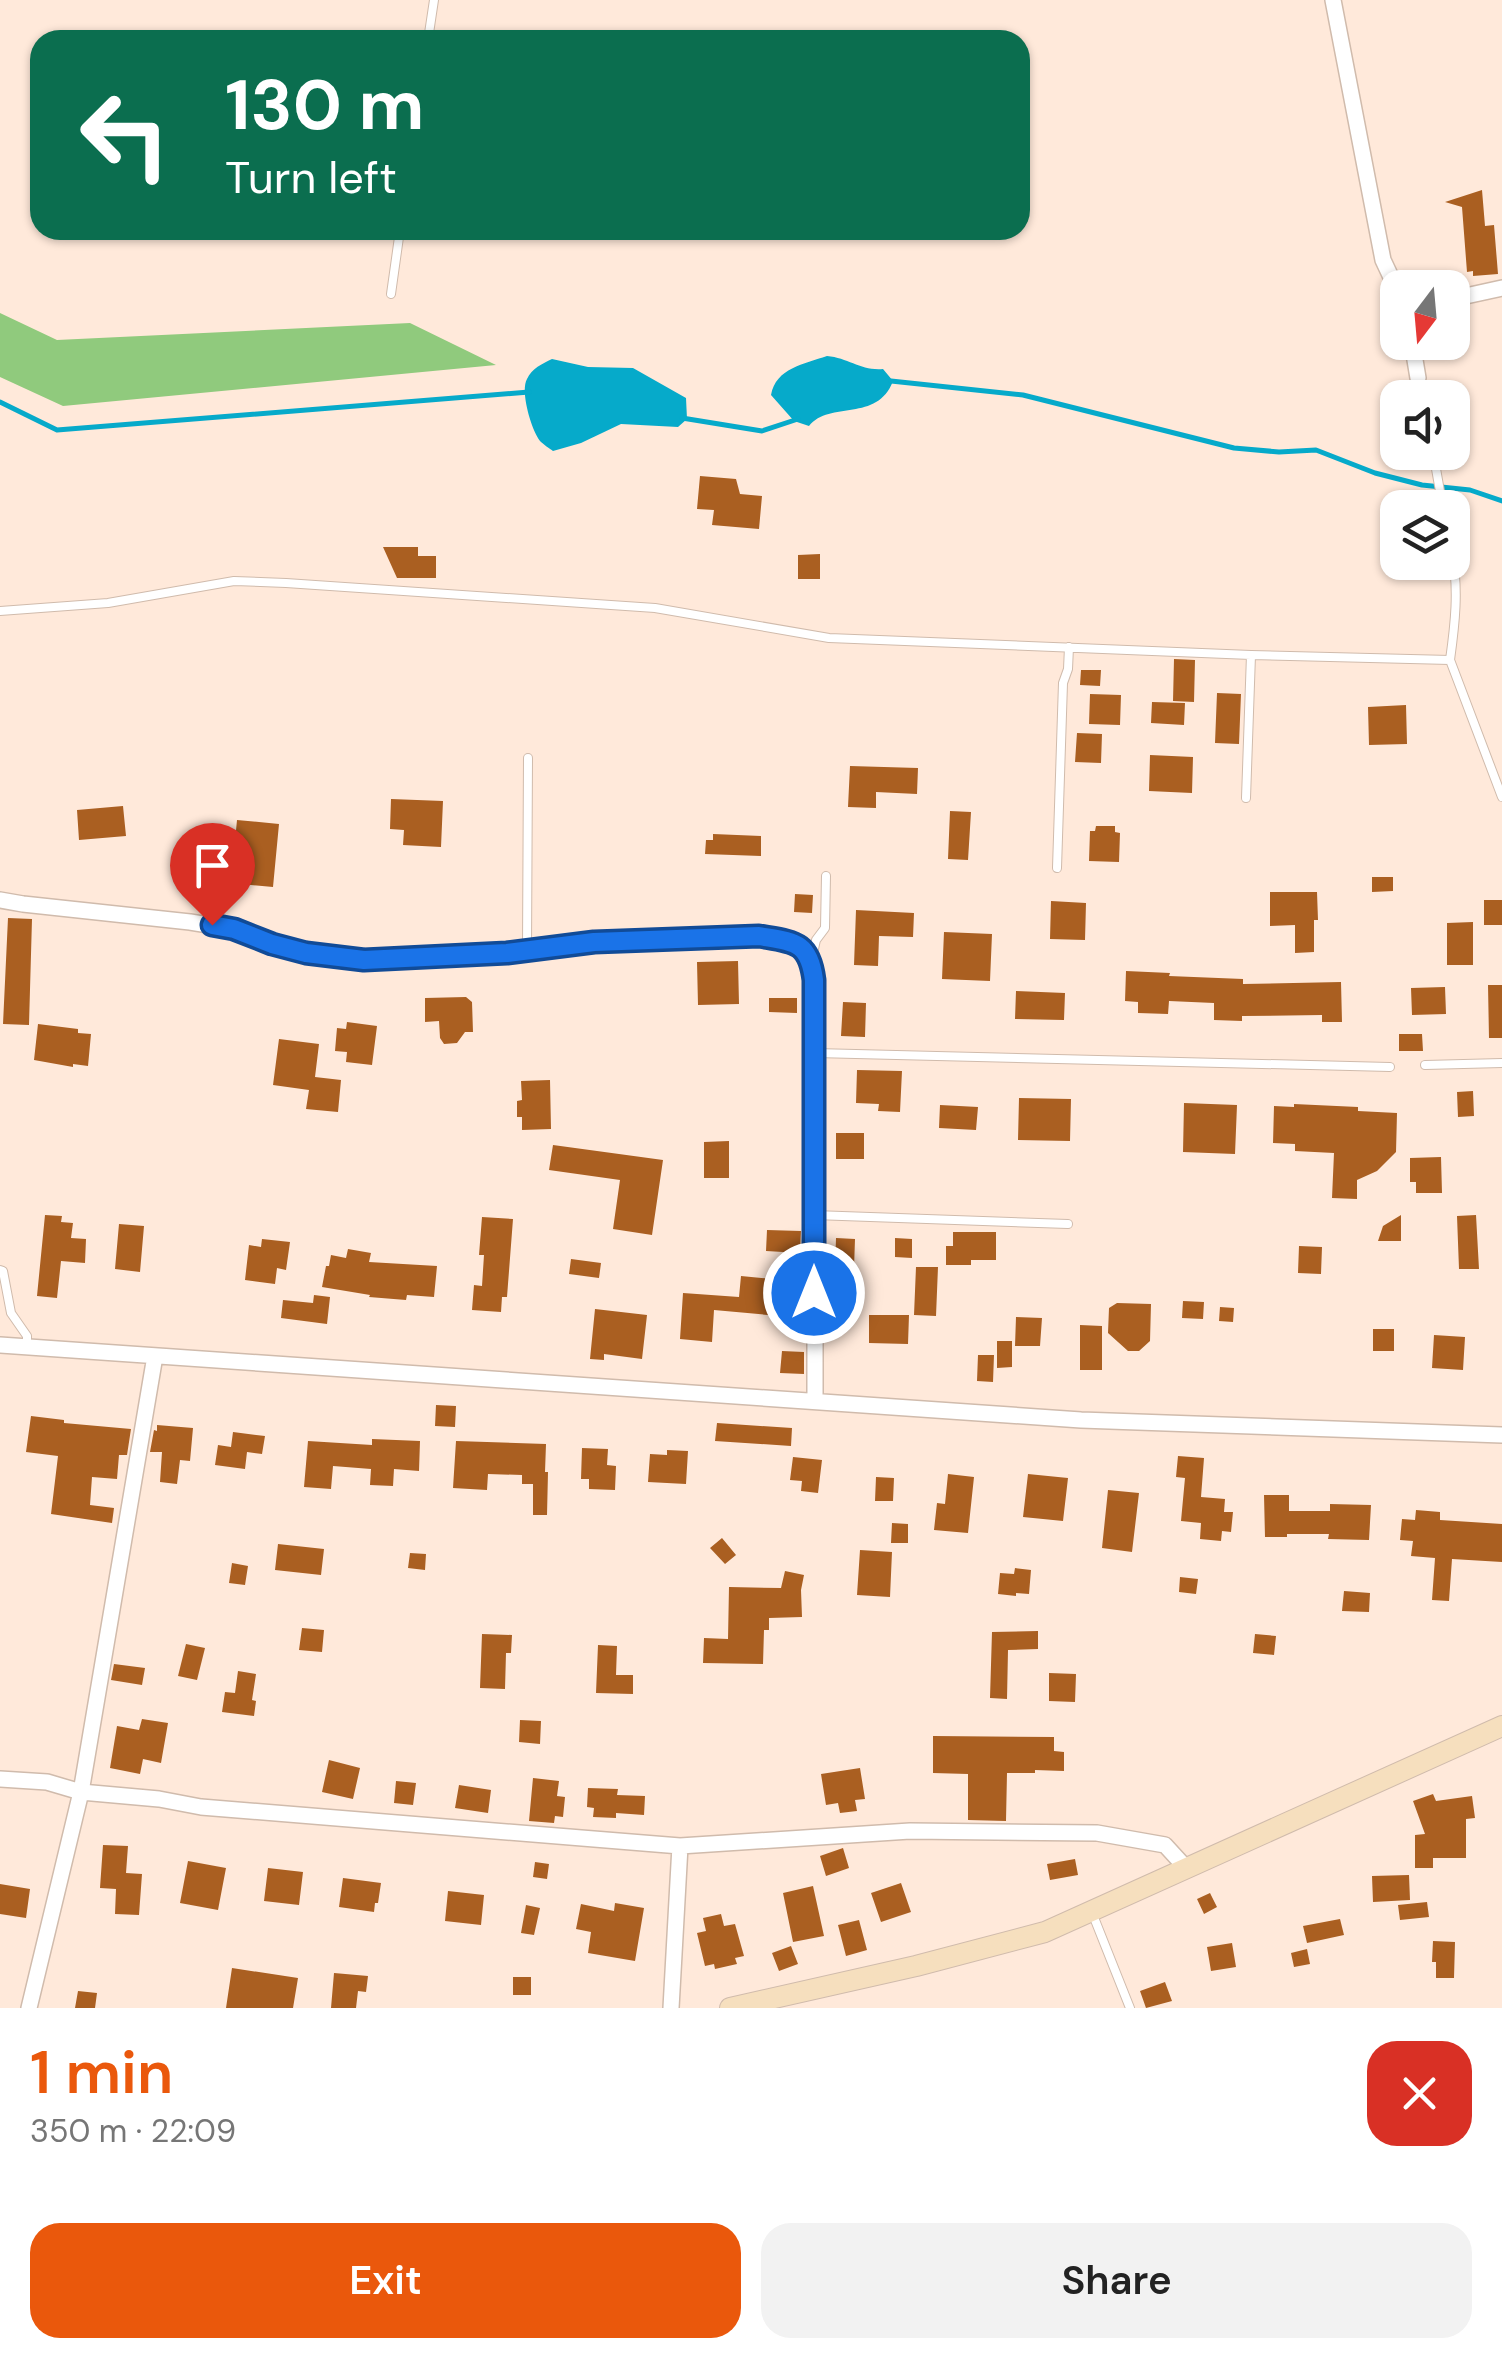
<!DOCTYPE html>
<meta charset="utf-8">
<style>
:root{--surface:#fff;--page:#f2f2f2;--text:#222;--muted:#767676;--accent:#ea580c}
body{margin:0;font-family:"DM Sans",sans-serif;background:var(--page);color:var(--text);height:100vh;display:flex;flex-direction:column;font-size:38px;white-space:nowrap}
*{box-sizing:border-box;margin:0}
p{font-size:32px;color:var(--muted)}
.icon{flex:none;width:55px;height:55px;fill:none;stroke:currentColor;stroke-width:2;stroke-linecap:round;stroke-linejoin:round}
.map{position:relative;height:2008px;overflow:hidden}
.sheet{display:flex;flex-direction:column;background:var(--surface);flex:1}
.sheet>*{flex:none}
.hud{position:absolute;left:30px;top:30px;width:1000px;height:210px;border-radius:30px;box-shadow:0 2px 8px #0004;background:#0b6e4f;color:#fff;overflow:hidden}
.needle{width:65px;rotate:196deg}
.fabs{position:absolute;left:1380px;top:270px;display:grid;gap:20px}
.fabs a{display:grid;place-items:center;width:90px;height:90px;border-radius:20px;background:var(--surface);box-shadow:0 2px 8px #0004;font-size:50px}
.pin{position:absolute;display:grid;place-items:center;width:85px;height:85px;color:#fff;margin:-102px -42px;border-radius:50% 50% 50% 0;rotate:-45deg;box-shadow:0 0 10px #0007}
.pin .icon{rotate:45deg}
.me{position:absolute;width:110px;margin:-55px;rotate:0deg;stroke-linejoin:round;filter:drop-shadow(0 0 8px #0008)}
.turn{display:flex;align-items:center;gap:35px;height:210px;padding:0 30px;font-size:45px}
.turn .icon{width:130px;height:130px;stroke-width:2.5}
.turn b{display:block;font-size:70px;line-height:85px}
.round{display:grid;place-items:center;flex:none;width:105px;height:105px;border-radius:30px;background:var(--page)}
.headline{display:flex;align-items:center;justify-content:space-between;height:170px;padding:0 30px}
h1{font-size:60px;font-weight:600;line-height:75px;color:var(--accent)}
.button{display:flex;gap:20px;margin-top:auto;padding:20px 30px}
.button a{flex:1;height:115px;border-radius:30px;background:var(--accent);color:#fff;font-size:40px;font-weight:600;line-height:115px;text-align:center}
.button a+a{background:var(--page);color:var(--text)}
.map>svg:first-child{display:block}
.forest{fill:#90ca7d}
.water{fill:#06aaca}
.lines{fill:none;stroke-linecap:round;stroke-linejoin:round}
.stream{stroke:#06aaca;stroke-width:5}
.building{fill:#aa5f21}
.lane-casing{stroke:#d0bbac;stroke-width:10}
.street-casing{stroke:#d0bbac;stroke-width:18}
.secondary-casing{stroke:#d0bbac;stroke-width:22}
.lane{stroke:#fff;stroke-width:8}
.street{stroke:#fff;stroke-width:15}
.secondary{stroke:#f6dfbe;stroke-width:20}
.route-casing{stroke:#114b97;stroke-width:25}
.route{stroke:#1a73e8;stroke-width:18}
</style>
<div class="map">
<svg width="1502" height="2008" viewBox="0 0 1502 2008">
<rect width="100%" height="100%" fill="#ffe9da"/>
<path class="forest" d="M0,313L57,340L410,323L496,365L63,406L0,377Z"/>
<path class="water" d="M827,356C849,358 861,371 883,369L893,381C877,423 830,400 809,426L794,421L771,395C776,368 804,364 827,356Z
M552,359L588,367L633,368L686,398L687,419L678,427L621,424L581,443L553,451C550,449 543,444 540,441C531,429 520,391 527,379C532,368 542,364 552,359Z"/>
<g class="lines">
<path class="stream" d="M891,381L1023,395L1234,448L1279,452L1316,450L1375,473L1422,485L1470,490L1502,501
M0,402L57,430L529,392
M682,418L762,431L798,419"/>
</g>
<path class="building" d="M1482,190L1485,226L1494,225L1498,274L1473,276V271L1467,272L1462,207L1445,202Z
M700,476L736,479L740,494L762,496L759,529L712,525L714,510L697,509Z
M383,547H418V556H436V578H397Z
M820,554V579H798V555Z
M1174,659L1195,660L1194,702L1173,701Z
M1081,670H1101L1100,686L1080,685Z
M1217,693L1241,694L1239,744L1215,743Z
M1090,694L1121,695L1120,725L1089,724Z
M1152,702L1185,703L1184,725L1151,723Z
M1406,705L1407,744L1369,745L1368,707Z
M1077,733L1102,734L1101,763L1075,762Z
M1150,755L1193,757L1192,793L1149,791Z
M850,766L918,768L917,794L876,792V808L848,807Z
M391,799L443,801L441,847L403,845L404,830L390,829Z
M123,806L126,836L79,840L77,810Z
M950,811L971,812L968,860L948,859Z
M237,820L279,824L273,887L231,883Z
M1096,826H1115V832L1120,833L1119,862L1089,861L1090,831H1095Z
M713,834L761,836V856L705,854L706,840H713Z
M1372,877H1393V891L1372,892Z
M1270,892H1317L1318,920H1314V952L1295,953V925L1270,926Z
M795,894L813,895L812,913L794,912Z
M1484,900H1502V925H1484Z
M1051,901L1086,903L1085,940L1050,939Z
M856,910L914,913L913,937L879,936L878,966L854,965Z
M8,918L32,919L29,1025L3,1024Z
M1473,922V965H1447V923Z
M944,932L992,934L990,981L942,979Z
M738,961L739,1004L698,1005L697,962Z
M1126,971L1170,973L1169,976L1243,979V984L1341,982L1342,1022H1322V1015L1242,1016V1021L1214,1020V1003L1169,1001L1168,1014L1138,1013V1002L1125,1001Z
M1488,985H1502V1038H1489Z
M1445,987L1446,1014L1412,1015L1411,988Z
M1016,991L1065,993L1064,1020L1015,1019Z
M466,997L472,1002L473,1032H465L457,1043L444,1044L440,1038L439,1021L425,1022V998Z
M769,998H797V1013L769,1012Z
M843,1002L866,1003L865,1037L841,1036Z
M347,1022L377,1026L372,1065L346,1062L347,1052L335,1051L337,1028L346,1029Z
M38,1024L78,1029V1033L91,1034L88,1066L73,1064V1067L34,1060Z
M1399,1034H1422L1423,1051H1399Z
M279,1039L319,1044L315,1077L341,1080L338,1112L306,1109L309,1090L273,1085Z
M857,1070L902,1071L900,1112L878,1111L879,1104L856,1103Z
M550,1080L551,1129L522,1130V1117H517V1101L522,1100L521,1081Z
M1473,1091L1474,1116L1458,1117L1457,1092Z
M1019,1098L1071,1099L1070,1141L1018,1140Z
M1184,1103L1237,1105L1235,1154L1183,1152Z
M1294,1104L1358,1107V1111L1397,1113L1396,1152L1377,1171L1357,1180V1199L1332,1198L1334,1153L1295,1151V1144L1273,1143L1274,1106L1294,1107Z
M940,1105L978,1107L976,1130L939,1128Z
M836,1133H864V1159H836Z
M729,1141V1178H704V1142Z
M553,1145L663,1160L652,1235L613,1229L620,1180L549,1170Z
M1441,1157L1442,1193H1416V1182H1410V1158Z
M45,1215L62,1216L61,1222L73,1223L71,1238L86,1239L85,1263L61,1261L57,1298L37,1296Z
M1401,1215V1241H1378L1383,1226Z
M1476,1215L1479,1269H1459L1457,1216Z
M482,1217L513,1219L507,1297H502L501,1312L472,1310L474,1285L482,1286L484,1255H479Z
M119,1224L144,1226L140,1272L115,1269Z
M767,1230L801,1231L800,1253L766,1251Z
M953,1232H996V1260H971V1265H946V1246H953Z
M836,1238L855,1239L854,1268H835Z
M895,1238L912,1239V1258L895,1257Z
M262,1239L290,1242L286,1270L277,1268L275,1284L245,1280L249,1245L261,1247Z
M1299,1246L1322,1247L1321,1274L1298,1273Z
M348,1249L371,1253L369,1262L437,1266L434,1297L407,1295L406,1300L369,1297L370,1295L322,1287L326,1266H329L331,1255L346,1258Z
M571,1259L601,1263L599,1278L569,1274Z
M916,1267H938L936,1316L914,1315Z
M741,1276L783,1280L779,1316L714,1310L712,1342L680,1339L683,1293L739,1297Z
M314,1295L330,1297L327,1324L281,1318L283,1300L313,1303Z
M1183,1301L1204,1302L1203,1319L1182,1318Z
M1117,1303L1151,1304L1150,1341L1139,1351H1128L1108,1333L1109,1308Z
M1220,1307L1234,1308L1233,1322L1219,1321Z
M595,1309L647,1315L642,1359L604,1354V1360L590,1359Z
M869,1315H909L908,1344L869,1343Z
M1016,1317L1042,1318L1040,1346H1015Z
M1080,1325L1102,1326V1370H1080Z
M1373,1329H1394V1351H1373Z
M1434,1335L1465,1337L1463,1370L1432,1368Z
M997,1341H1012V1367L997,1368Z
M782,1351L804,1352V1374L780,1373Z
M978,1355H994L993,1382L977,1381Z
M436,1405L456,1406L455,1427L435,1426Z
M31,1416L64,1420V1423L131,1429L127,1455H119L117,1479L92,1477L90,1505L114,1508L112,1523L51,1514L58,1456L26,1452Z
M717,1423L792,1428L791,1446L715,1441Z
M157,1425L193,1428L190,1461L180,1460L177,1484L160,1482L162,1452H150L154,1430L157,1431Z
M233,1432L265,1436L262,1454L247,1452L245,1469L215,1465L218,1445L231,1447Z
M372,1439L420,1441L419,1471L394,1469L393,1486L370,1485L371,1469L333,1466L331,1489L304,1487L308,1441L372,1445Z
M456,1441L546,1444L545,1472H548L547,1515H533V1484H522V1475L488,1474L487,1490L453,1488Z
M582,1448L608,1449L607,1465L616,1466L615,1490L589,1489V1479H581Z
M667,1450L688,1451L686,1484L648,1482L650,1454L667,1455Z
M1178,1456L1204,1458L1201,1497L1225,1499L1224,1512H1233L1231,1532L1222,1531L1221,1541L1200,1539L1201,1523L1181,1521L1185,1478L1176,1477Z
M793,1457L822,1460L818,1493L801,1491L802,1481L790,1480Z
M948,1474L974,1477L968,1533L934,1530L937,1503L945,1504Z
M1028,1474L1068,1478L1063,1521L1023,1517Z
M876,1477L894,1478L893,1501H875Z
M1108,1490L1139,1493L1132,1552L1102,1548Z
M1264,1495H1289V1511H1330V1504L1371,1505L1369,1540L1328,1539L1329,1534H1287V1537H1265Z
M1416,1510L1440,1512V1520L1502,1524V1562L1452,1559L1449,1601L1432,1600L1435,1558L1411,1556L1413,1541L1400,1540L1402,1519L1415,1520Z
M892,1523L908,1524V1543H891Z
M722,1538L736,1555L725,1564L710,1548Z
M278,1544L324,1549L321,1575L275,1570Z
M860,1550L892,1552L890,1597L857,1595Z
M410,1553L426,1554L425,1570L408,1568Z
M232,1563L248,1566L245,1585L229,1583Z
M1015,1568L1031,1570L1029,1594L1016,1593V1596L998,1594L1000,1573L1014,1574Z
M785,1571L804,1575L801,1590L802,1617L769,1618V1630H764L763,1664L703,1663L704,1638L728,1639L729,1587L781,1588Z
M1180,1577L1198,1579L1196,1594L1179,1592Z
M1344,1591L1370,1593L1369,1612L1342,1611Z
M302,1628L324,1630L322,1652L299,1650Z
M1038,1631V1649L1008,1650L1007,1699L990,1698L992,1632Z
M482,1634L512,1635L511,1653H506L505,1689L480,1688Z
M1255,1634L1276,1636L1274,1655L1253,1653Z
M186,1644L205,1648L197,1680L178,1676Z
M598,1645L617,1646L616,1675H633V1694L596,1693Z
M114,1664L145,1668L142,1685L111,1680Z
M238,1671L256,1674L252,1700L256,1701L254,1716L222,1712L225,1692L235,1693Z
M1049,1673L1076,1674L1075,1702L1049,1701Z
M142,1719L168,1723L161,1763L143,1759L140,1774L110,1768L117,1726L139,1730Z
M520,1720L541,1721L540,1744L519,1742Z
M933,1736L1054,1737V1751L1064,1752V1771L1035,1770V1773H1007L1006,1821L968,1820V1774L933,1773Z
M329,1760L360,1768L353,1799L322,1792Z
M860,1768L865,1799L855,1800L857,1811L840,1813L838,1803L826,1805L821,1774Z
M533,1778L559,1781L557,1796L565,1797L563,1817L555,1816L554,1823L529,1821Z
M396,1781L416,1783L413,1805L394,1803Z
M459,1785L491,1790L488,1813L455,1808Z
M588,1788L618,1789L617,1795L645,1796L644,1815L616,1813V1818L593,1817L594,1808L587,1807Z
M1433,1794L1436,1801L1472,1796L1475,1818L1466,1819V1858H1433V1868H1415V1835L1425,1834L1413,1801Z
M103,1845L128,1846L126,1873L142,1874L139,1915L115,1914L116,1889L100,1888Z
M843,1848L849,1868L826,1876L820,1856Z
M1075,1859L1078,1875L1050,1880L1047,1864Z
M188,1861L226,1868L218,1910L180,1903Z
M535,1862L549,1864L547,1879L533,1877Z
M268,1868L303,1872L299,1905L264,1901Z
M1409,1875L1410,1900L1373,1902L1372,1876Z
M343,1878L381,1883L378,1903H375L374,1912L339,1907Z
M901,1883L911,1912L881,1922L871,1893Z
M0,1884L30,1889L26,1918L0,1914Z
M813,1886L824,1936L793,1942L783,1893Z
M448,1891L484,1895L481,1925L445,1921Z
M1210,1893L1217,1907L1204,1914L1197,1899Z
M1427,1902L1429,1917L1400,1920L1398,1905Z
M615,1903L644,1908L635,1961L588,1953L591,1932L576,1929L581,1904L614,1911Z
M526,1905L540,1908L534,1935L521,1933Z
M721,1914L724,1926L735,1924L744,1956L735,1958L737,1964L715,1969L714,1964L705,1966L697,1933L706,1931L703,1918Z
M1340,1919L1344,1935L1307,1943L1303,1926Z
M859,1920L867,1950L846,1956L838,1925Z
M1433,1941L1455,1942L1454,1978H1436V1962H1432Z
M1232,1943L1236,1967L1211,1971L1207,1947Z
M791,1946L798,1964L779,1971L772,1953Z
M1307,1949L1310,1964L1294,1967L1291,1953Z
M232,1968L298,1978L293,2008H226Z
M334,1973L368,1976L366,1992L358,1991L356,2008H331Z
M513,1977H531V1995H513Z
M1165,1982L1172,2001L1146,2008L1140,1991Z
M78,1991L97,1993L95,2008H75Z"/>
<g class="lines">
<defs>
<path id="lane" d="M428,40L434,0
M391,294L400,230
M1418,378L1422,398
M1433,452L1443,508
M0,611L108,603L234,581L286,583L655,608L829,638L1251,655L1450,660C1455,624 1459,589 1452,554
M1450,660L1502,797
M1246,798L1251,655
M1057,868L1063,683L1068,669L1069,647
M527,948L528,758
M812,958L816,940L825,928L826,876
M815,1053L1390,1067
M1425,1065L1502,1063
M814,1215L1068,1224
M0,1270L3,1271L11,1313L27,1336V1347
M1093,1915L1130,2008"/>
<path id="street" d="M1333,0L1383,260L1398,292
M1452,299L1502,288
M1412,342L1418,378
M0,900L23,904L190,922L233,929L273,945L306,953L364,960L507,953L594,942L759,936C793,942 809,941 815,980V1400
M0,1345L1081,1420L1502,1435
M0,1779L47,1782L81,1792L159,1799L201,1807L680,1846L910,1831L1097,1833L1165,1845L1187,1869
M29,2008L81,1792L155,1356
M671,2008L680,1846"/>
<path id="secondary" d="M730,2008L916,1966L1045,1932L1502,1726"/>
</defs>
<use href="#lane" class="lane-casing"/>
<use href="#street" class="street-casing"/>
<use href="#secondary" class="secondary-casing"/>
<use href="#lane" class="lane"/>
<use href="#street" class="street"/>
<use href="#secondary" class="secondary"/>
</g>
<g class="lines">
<defs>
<path id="route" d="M212,925L234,929L272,944L306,953L364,960L507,953L594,942L759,936C794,942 809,941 814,980V1293"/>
</defs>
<use href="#route" class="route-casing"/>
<use href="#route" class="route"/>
</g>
</svg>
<div class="fabs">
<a><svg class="needle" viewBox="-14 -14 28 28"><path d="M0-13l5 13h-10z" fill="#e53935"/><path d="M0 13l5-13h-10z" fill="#767676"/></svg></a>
<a><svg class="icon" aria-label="sound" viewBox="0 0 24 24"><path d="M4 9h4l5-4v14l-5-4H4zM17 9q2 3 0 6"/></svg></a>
<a><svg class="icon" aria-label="layers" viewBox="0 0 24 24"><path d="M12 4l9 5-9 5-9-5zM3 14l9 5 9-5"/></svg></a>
</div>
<div class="pin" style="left:212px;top:925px;background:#d93025"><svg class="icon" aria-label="arrive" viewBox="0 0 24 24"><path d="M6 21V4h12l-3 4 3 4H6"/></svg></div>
<svg class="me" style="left:814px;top:1293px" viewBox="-20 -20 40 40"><circle r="17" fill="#1a73e8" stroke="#fff" stroke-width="3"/><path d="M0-11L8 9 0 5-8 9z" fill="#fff"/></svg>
<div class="hud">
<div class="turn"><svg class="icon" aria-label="left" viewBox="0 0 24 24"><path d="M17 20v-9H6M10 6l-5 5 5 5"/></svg><div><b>130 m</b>Turn left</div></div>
</div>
</div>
<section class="sheet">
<div class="headline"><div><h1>1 min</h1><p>350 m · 22:09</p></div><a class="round" style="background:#d93025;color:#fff"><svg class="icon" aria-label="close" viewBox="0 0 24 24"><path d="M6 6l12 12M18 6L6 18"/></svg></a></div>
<div class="button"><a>Exit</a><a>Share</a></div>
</section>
